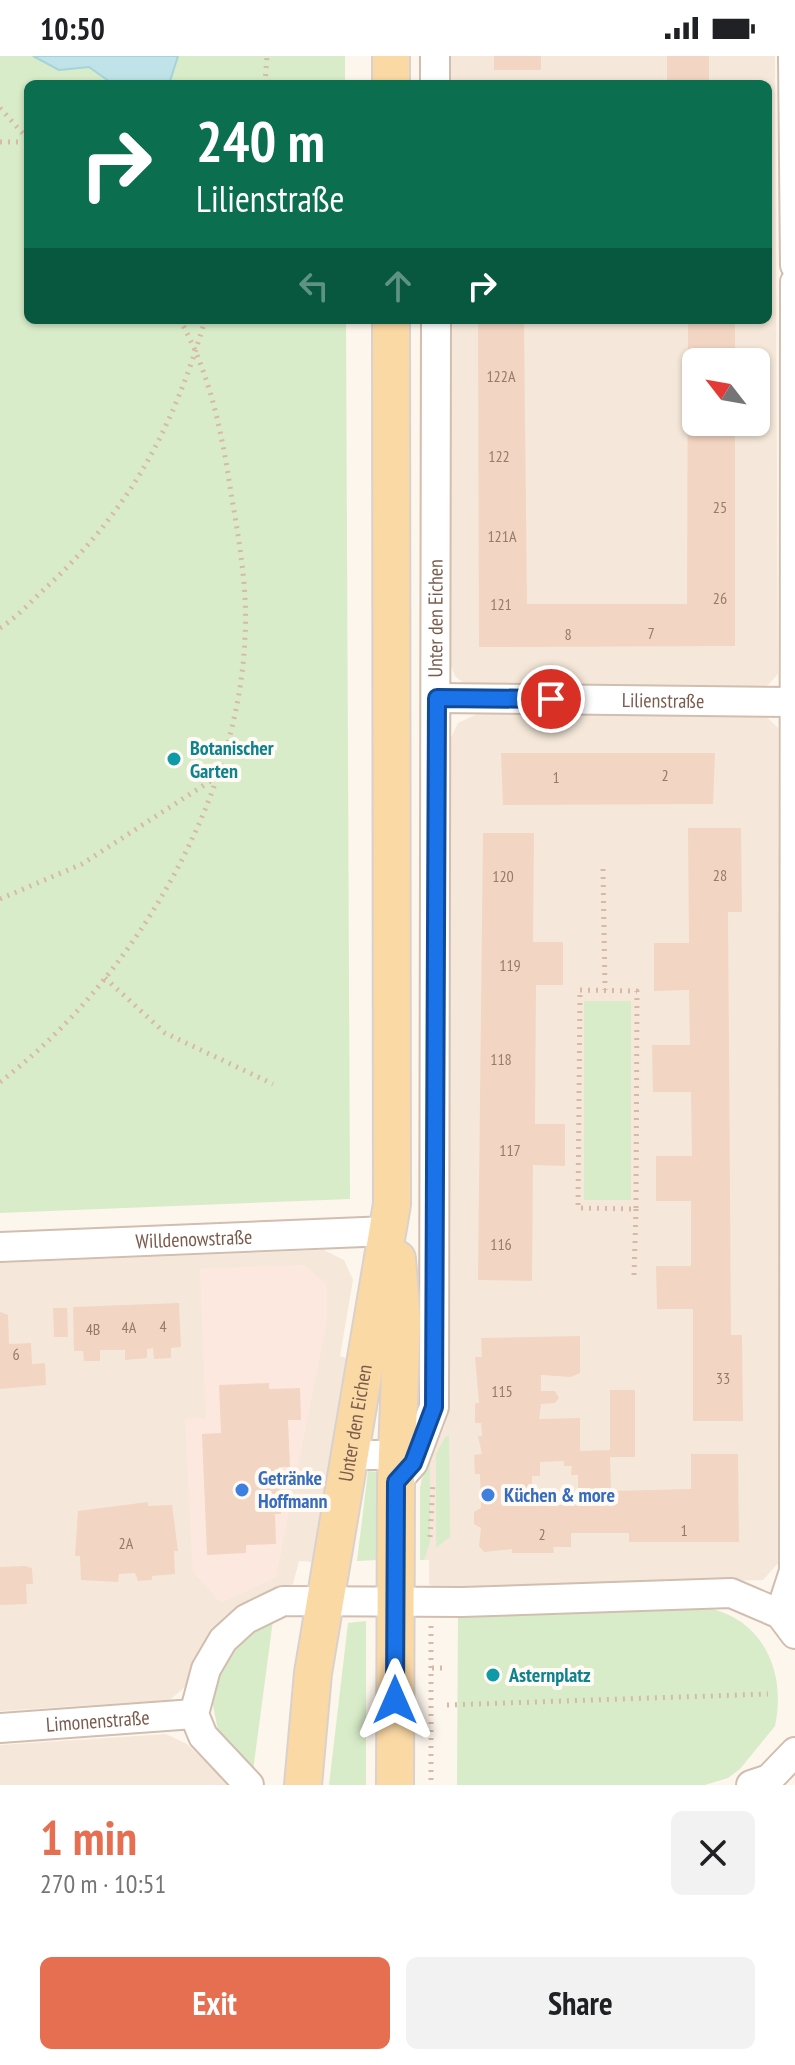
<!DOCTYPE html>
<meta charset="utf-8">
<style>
:root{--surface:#fff;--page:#f2f2f2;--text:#202124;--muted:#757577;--accent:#e76f51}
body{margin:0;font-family:"PT Sans Narrow",sans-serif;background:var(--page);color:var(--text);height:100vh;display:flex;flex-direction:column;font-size:30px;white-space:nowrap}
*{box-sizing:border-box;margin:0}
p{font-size:26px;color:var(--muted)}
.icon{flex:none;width:44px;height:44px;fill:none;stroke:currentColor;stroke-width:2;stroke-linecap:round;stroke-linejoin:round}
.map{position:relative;height:1729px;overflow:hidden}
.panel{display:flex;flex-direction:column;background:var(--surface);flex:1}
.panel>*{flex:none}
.top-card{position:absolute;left:24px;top:24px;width:748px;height:244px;border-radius:12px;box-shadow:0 2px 6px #0004;background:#0b6e4f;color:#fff;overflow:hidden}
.needle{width:52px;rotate:301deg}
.buttons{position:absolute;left:682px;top:292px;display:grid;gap:16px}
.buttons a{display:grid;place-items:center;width:88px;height:88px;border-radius:12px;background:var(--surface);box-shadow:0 2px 6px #0004;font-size:40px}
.pin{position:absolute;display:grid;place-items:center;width:68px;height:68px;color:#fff;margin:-34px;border:4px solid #fff;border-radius:50%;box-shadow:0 2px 8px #0007}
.me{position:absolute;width:88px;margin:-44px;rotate:0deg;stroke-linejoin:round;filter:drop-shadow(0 0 6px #0008)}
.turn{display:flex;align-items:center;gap:28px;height:168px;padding:0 40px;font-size:36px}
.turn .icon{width:104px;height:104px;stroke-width:2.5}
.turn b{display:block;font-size:56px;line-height:68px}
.lanes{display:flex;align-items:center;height:76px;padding:0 40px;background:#0003;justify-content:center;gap:40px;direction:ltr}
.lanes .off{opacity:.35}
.round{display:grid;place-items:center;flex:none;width:84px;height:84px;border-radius:12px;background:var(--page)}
.head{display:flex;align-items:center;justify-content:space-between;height:136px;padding:0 40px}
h1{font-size:48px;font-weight:700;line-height:60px;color:var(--accent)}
.cta{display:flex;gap:16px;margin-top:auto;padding:16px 40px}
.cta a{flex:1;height:92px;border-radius:12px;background:var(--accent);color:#fff;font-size:32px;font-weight:700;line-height:92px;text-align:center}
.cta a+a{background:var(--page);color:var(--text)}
.status{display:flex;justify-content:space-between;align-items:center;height:56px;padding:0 40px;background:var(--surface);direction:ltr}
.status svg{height:22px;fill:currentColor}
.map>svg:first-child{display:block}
.residential{fill:#f5e8da;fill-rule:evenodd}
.commercial{fill:#fde8e0}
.green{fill:#d8ecc9}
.water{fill:#bfe3e8;stroke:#a5d3da;stroke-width:2}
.building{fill:#f3d5c3;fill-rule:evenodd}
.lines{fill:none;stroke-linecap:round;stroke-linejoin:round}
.minor-casing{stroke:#d1beb0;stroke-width:32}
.major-casing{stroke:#dad1cd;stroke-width:40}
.path{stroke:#d9b8a5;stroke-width:5;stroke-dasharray:2 6;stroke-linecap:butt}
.minor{stroke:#fff;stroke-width:28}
.major{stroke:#fbd9a5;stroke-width:36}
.route-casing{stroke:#114b97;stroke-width:20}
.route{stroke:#1a73e8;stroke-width:14}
.culture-dot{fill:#0f9aa8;stroke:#fffaf3;stroke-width:3}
.shop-dot{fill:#3f7fe0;stroke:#fffaf3;stroke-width:3}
.labels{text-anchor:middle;stroke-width:8;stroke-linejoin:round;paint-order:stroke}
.number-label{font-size:16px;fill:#987a6a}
.street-label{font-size:20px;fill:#7a5c4d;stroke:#fffaf3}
.culture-label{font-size:20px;font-weight:bold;fill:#0d838f;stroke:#fffaf3;text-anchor:start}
.shop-label{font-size:20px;font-weight:bold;fill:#366cbe;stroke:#fffaf3;text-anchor:start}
</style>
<div class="status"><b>10:50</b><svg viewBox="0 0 49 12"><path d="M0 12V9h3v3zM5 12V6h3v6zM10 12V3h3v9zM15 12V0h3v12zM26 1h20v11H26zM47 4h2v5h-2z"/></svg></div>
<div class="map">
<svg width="795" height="1729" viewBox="0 0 795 1729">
<rect width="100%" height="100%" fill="#fdf6ec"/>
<path class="residential" d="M447,0H775L778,618L766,631L467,630L455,620L449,605L448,264H768V28H447ZM696,306H756V366H696Z
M477,658H764L778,672L781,1504L763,1524L437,1534L429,1528V1504H420L421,1423L444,1372L449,1344L448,688L458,667Z
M324,1194L344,1204L353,1224L340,1300L349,1303L341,1356L312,1506L299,1505L293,1528L250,1546L225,1563L216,1572L187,1629L170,1644L0,1655V1207Z
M166,1678L187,1688L230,1729H0V1689Z"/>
<path class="commercial" d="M304,1209L327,1229V1263L276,1521L221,1547L193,1516L185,1363L206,1362L200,1213Z"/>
<path class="green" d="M0,0H345V28H28V264H346L350,1143L0,1157Z
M584,945H631V1144H584Z
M446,1380H449L450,1481L436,1492V1398Z
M430,1399V1486L424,1504H420V1431Z
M368,1415L379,1416L378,1504L357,1505Z
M701,1551C762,1559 787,1615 775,1670L740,1713L728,1722L705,1729H457L458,1560Z
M273,1564L253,1715L219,1679L212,1645L219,1615L235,1589Z
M366,1565V1729H329L348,1567Z"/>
<path class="water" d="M33,0H178L169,28H113L89,11L59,14Z"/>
<path class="building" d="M494,0H541V14H494Z
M667,0H709V27L667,28Z
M478,264H524L527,548H687L688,264H735V306H696V366H735V590L479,591Z
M501,697H715L713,748L503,749Z
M688,772H741L742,856H728L731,1279H742L743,1365H693V1253H657L656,1210H691V1145H656V1100H692L691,1036H653L652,989H690L689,934L654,935V887H689Z
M483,777H534L533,886H563V929H536L535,1068H565V1110L533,1109L532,1225L478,1224Z
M179,1247L181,1291L171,1292V1302L154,1303L153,1292L147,1293V1302L125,1304V1294H100V1305H84L83,1295H74L73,1251Z
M53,1252H67L68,1281H54Z
M0,1256L8,1259L9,1288L31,1287L32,1308L45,1307L46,1329L0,1333Z
M580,1280V1317L571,1321L541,1319V1335H555L559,1342L555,1347L541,1348L539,1363L580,1362V1395L610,1394V1334H635V1401H610L611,1435L691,1433V1398H738L739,1486H629V1477H571V1491H553L554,1497H512V1493L484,1496L479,1490L481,1472L474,1468V1456L481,1452L480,1418H475L474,1399L482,1398L478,1380H482L481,1367H475V1347H479L475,1301H482L481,1282ZM564,1405V1410H572L571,1419H578V1436H573L562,1449L532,1447V1420H540V1406Z
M269,1327V1333L300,1332L301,1364H288L290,1411H279L281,1458H275L276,1488L246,1489V1497L207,1499L202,1378L221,1377L219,1329Z
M148,1446V1450L172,1449L178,1495H174L175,1518L152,1520V1524L138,1525L135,1517L119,1518L118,1526L81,1524L80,1500H75L78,1455Z
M25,1510L32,1512L33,1528H26L27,1548L0,1549V1511Z"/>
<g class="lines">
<defs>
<g id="minor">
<path d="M435,0V28"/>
<path d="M793,0L795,209"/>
<path id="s1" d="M437,642L795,646"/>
<path id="s2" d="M0,1191L388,1175"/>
<path d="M352,1399H397"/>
<path id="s3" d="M396,1426L413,1407L434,1351L436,264"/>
<path d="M780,1558L794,1515L795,226"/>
<path id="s4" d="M0,1672L194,1658"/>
<path d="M249,1729L203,1680L194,1658L206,1613L223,1584L246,1563L283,1545L462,1546L731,1537L780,1558L795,1578"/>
<path d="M751,1729L769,1723L795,1696"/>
</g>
<g id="major">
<path d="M391,0V28"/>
<path id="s5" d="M303,1729L313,1617L392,1148L391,264"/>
<path d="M395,1729L396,1426L402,1264L397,1203"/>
</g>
</defs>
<use href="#minor" class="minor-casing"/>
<use href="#major" class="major-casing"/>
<path class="path" d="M265,28L267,0
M0,52L28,83
M0,86H28
M0,572C19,560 34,542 51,527C132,450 174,370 205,264
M603,813L605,934
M0,843L82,808L215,722
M105,922L165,977L273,1028
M580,934L637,935L636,1153L578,1152Z
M0,1026C129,928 238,747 245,582C248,534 239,484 231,437C222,377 210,317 180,264
M634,1219L636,1153
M430,1481L433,1427
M431,1570V1729
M432,1612H447
M447,1649L768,1638"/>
<use href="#minor" class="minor"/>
<use href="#major" class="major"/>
</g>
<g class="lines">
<defs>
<path id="route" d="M395,1644L396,1426L413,1407L434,1351L437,642L551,643"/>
</defs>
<use href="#route" class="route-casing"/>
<use href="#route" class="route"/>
</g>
<g class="culture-dot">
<circle cx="174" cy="703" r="8"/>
<circle cx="493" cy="1619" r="8"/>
</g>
<g class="shop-dot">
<circle cx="242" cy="1434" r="8"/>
<circle cx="488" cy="1439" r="8"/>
</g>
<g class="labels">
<g class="number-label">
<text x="501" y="326">122A</text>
<text x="499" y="406">122</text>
<text x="720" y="457">25</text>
<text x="502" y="486">121A</text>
<text x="720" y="548">26</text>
<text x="501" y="554">121</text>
<text x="651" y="583">7</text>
<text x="568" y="584">8</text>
<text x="665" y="725">2</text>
<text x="556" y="727">1</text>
<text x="720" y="825">28</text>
<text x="503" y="826">120</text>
<text x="510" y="915">119</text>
<text x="501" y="1009">118</text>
<text x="510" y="1100">117</text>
<text x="501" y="1194">116</text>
<text x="163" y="1276">4</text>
<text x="129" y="1277">4A</text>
<text x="93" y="1279">4B</text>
<text x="16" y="1304">6</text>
<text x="723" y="1328">33</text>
<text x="502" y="1341">115</text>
<text x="684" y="1480">1</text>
<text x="542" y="1484">2</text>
<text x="126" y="1493">2A</text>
</g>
<g class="street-label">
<text dy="7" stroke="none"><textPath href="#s3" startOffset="874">Unter den Eichen</textPath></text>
<text dy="7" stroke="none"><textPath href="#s1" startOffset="226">Lilienstraße</textPath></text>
<text dy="7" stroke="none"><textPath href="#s2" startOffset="194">Willdenowstraße</textPath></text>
<text dy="7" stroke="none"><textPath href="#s5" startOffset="366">Unter den Eichen</textPath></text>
<text dy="7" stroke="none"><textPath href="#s4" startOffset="98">Limonenstraße</textPath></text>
</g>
<g class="culture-label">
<text x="190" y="699">Botanischer<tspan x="190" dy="23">Garten</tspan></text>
<text x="509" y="1626">Asternplatz</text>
</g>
<g class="shop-label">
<text x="258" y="1429">Getränke<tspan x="258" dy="23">Hoffmann</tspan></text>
<text x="504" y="1446">Küchen &amp; more</text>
</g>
</g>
</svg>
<div class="buttons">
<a><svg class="needle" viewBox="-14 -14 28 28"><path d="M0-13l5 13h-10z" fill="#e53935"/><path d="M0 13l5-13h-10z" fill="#757577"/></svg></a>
</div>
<div class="pin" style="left:551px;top:643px;background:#d93025"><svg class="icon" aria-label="arrive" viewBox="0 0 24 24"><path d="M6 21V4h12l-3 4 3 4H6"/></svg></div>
<svg class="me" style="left:395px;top:1644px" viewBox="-20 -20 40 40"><path d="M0-17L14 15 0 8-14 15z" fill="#1a73e8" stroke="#fff" stroke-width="4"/></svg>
<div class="top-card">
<div class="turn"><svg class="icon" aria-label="right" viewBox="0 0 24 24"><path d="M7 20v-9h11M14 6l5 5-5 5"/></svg><div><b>240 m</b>Lilienstraße</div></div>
<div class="lanes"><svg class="icon off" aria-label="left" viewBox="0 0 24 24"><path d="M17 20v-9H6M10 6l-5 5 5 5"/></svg><svg class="icon off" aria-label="ahead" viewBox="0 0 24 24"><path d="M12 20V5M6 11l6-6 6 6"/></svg><svg class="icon" aria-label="right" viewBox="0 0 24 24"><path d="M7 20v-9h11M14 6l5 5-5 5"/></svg></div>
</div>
</div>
<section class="panel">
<div class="head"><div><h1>1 min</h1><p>270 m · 10:51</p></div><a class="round"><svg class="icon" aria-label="close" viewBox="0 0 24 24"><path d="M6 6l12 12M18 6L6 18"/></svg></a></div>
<div class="cta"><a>Exit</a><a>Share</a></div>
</section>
